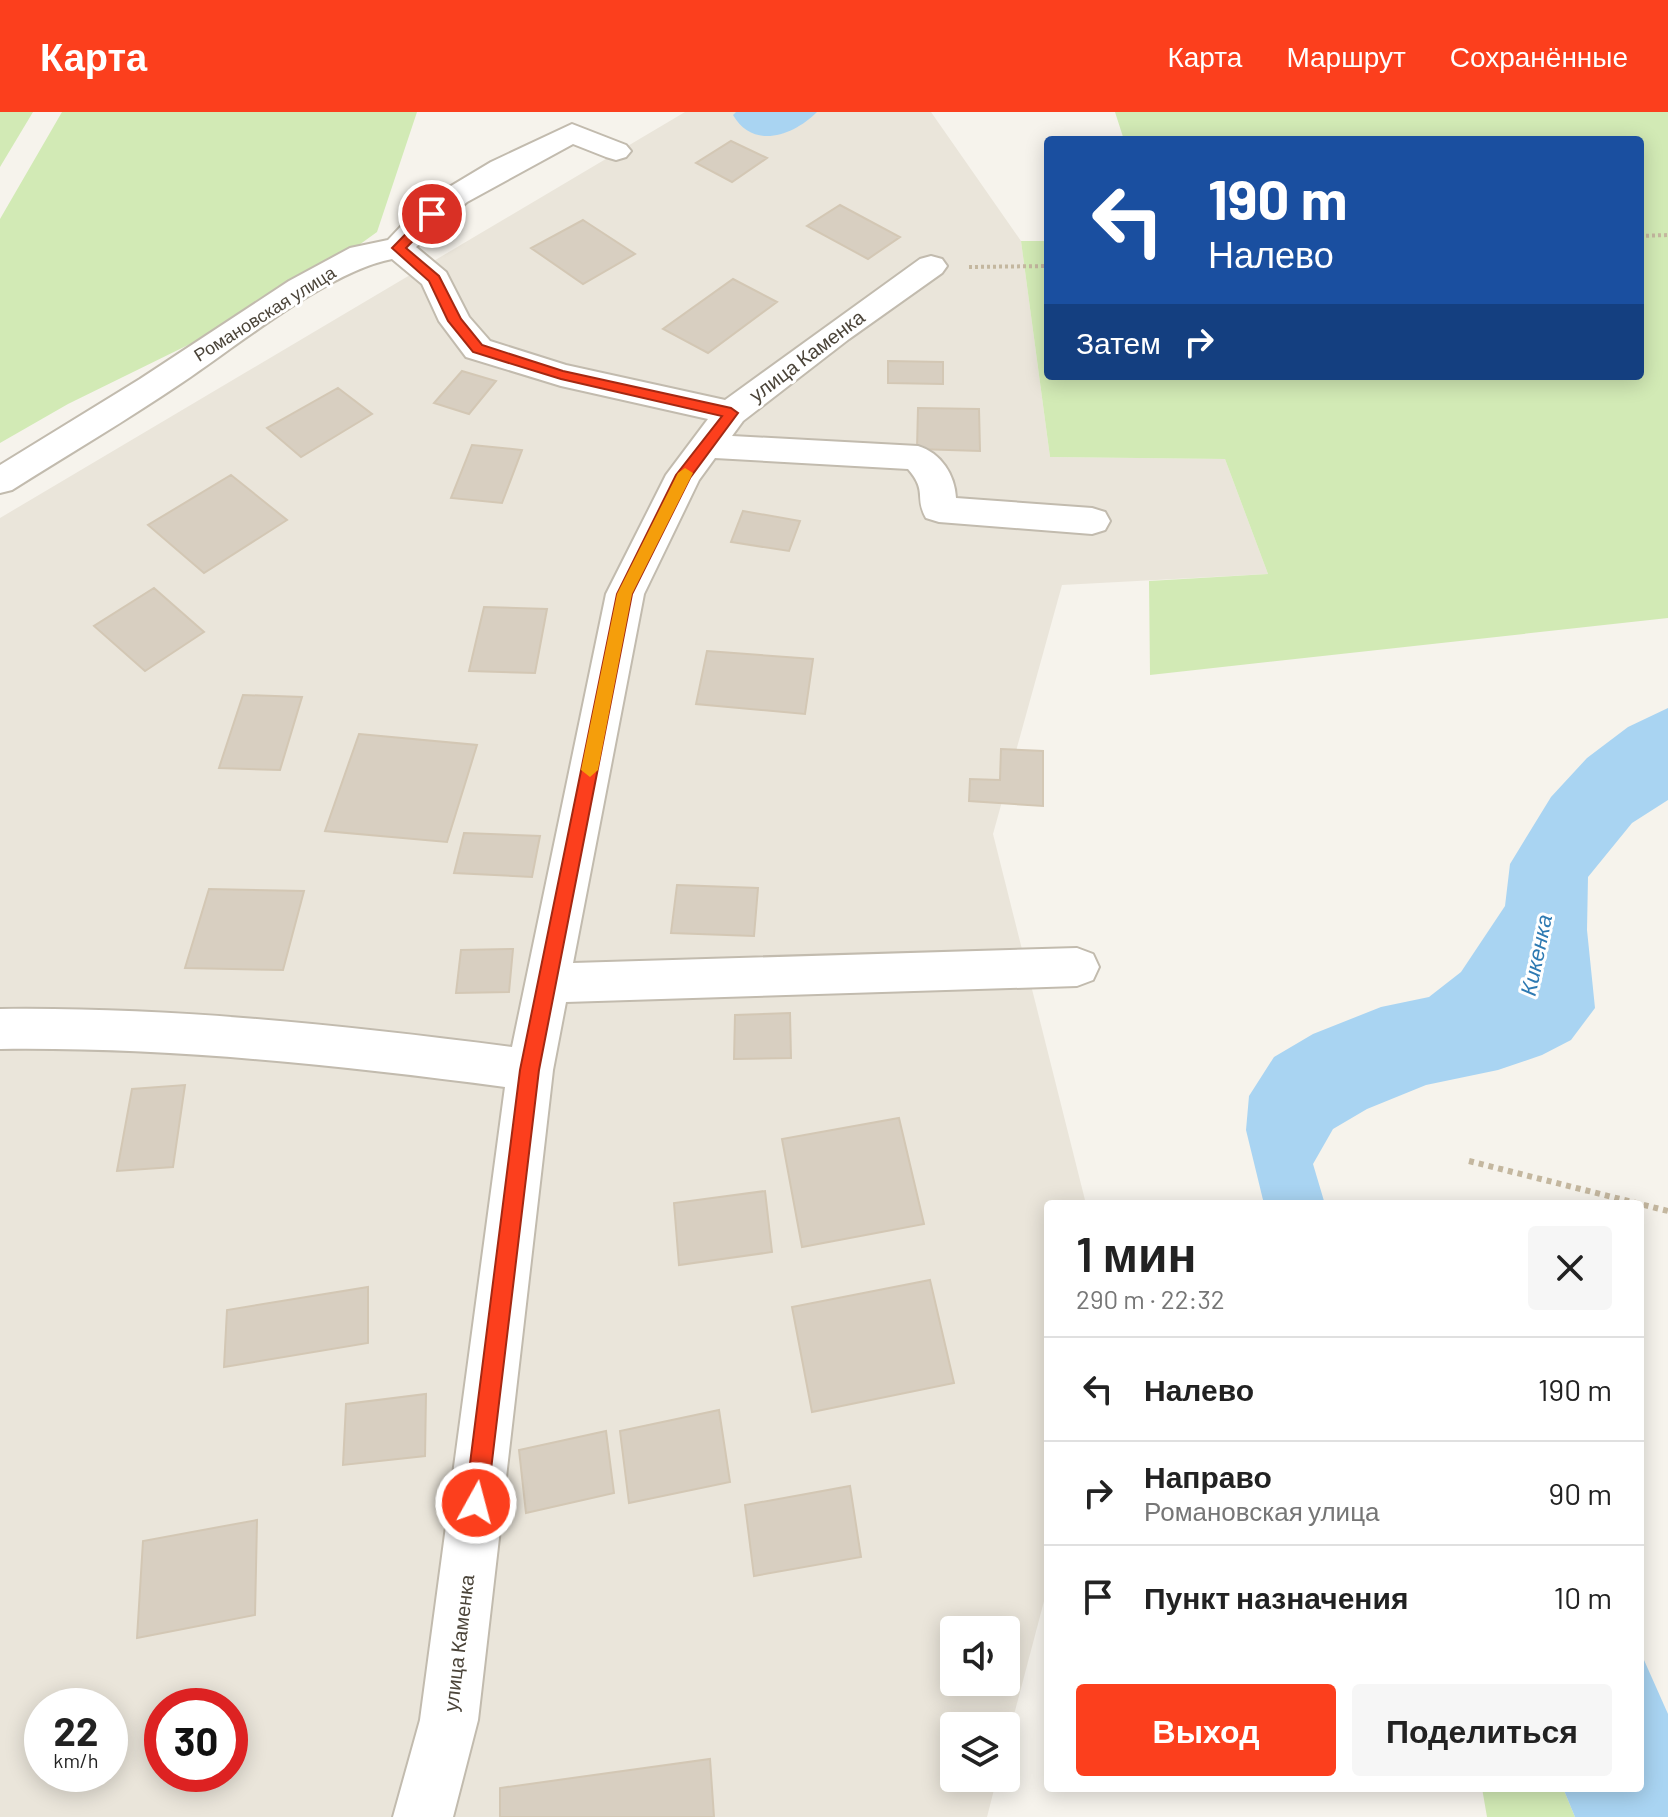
<!DOCTYPE html>
<html lang="ru">
<meta charset="utf-8">
<style>
:root{--surface:#fff;--page:#f6f6f6;--text:#222;--muted:#767676;--line:#e0e0e0;--accent:#fc3f1d}
body{margin:0;font-family:Barlow,sans-serif;background:var(--page);color:var(--text);height:100vh;display:flex;flex-direction:column;font-size:30px;white-space:nowrap}
*{box-sizing:border-box;margin:0}
p{font-size:26px;color:var(--muted)}
.icon{flex:none;width:44px;height:44px;fill:none;stroke:currentColor;stroke-width:2;stroke-linecap:round;stroke-linejoin:round}
.map{position:relative;flex:1;overflow:hidden}
.panel{position:absolute;left:1044px;top:1088px;width:600px;height:592px;display:flex;flex-direction:column;background:var(--surface);border-radius:8px;box-shadow:0 4px 20px #0003}
.panel>*{flex:none}
.guide{position:absolute;left:1044px;top:24px;width:600px;height:244px;border-radius:8px;box-shadow:0 4px 20px #0003;background:#1a4fa0;color:#fff;overflow:hidden}
.buttons{position:absolute;left:940px;top:1504px;display:grid;gap:16px}
.buttons a{display:grid;place-items:center;width:80px;height:80px;border-radius:8px;background:var(--surface);box-shadow:0 4px 20px #0003;font-size:40px}
.speed{position:absolute;left:24px;top:1576px;display:flex;gap:16px;font-size:40px;font-weight:700;text-align:center}
.speed>*{display:grid;place-content:center;width:104px;height:104px;border-radius:50%;background:var(--surface);box-shadow:0 4px 20px #0003;line-height:1}
.speed small{font-size:20px;font-weight:400}
.speed .limit{border:12px solid #d22;background:#fff;color:#111}
.pin{position:absolute;display:grid;place-items:center;width:68px;height:68px;color:#fff;margin:-34px;border:4px solid #fff;border-radius:50%;box-shadow:0 2px 8px #0007}
.me{position:absolute;width:88px;margin:-44px;rotate:7deg;stroke-linejoin:round;filter:drop-shadow(0 0 6px #0008)}
.turn{display:flex;align-items:center;gap:28px;height:168px;padding:0 32px;font-size:36px}
.turn .icon{width:104px;height:104px;stroke-width:2.5}
.turn b{display:block;font-size:56px;line-height:68px}
.then{display:flex;align-items:center;height:76px;padding:0 32px;background:#0003;gap:16px;font-size:30px}
.round{display:grid;place-items:center;flex:none;width:84px;height:84px;border-radius:8px;background:var(--page)}
.headline{display:flex;align-items:center;justify-content:space-between;height:136px;padding:0 32px}
h1{font-size:48px;font-weight:600;line-height:60px}
.cta{display:flex;gap:16px;margin-top:auto;padding:16px 32px}
.cta a{flex:1;height:92px;border-radius:8px;background:var(--accent);color:#fff;font-size:32px;font-weight:600;line-height:92px;text-align:center}
.cta a+a{background:var(--page);color:var(--text)}
ul{padding:0;list-style:none}
li{display:flex;align-items:center;gap:24px;height:104px;padding:0 32px;border-top:2px solid var(--line)}
li div{flex:1}
li b{display:block;font-size:30px}
li em{font-style:normal}
header{display:flex;align-items:center;gap:48px;box-sizing:border-box;height:112px;padding:0 40px;background:var(--accent);color:#fff}
header strong{font-size:38px}
nav{display:flex;gap:44px;margin-inline-start:auto;font-size:28px}
.map>svg:first-child{display:block}
.residential{fill:#eae5da;fill-rule:evenodd}
.green{fill:#d2eab5}
.water{fill:#a9d4f2}
.building{fill:#d8cfc1;stroke:#d3c7b4;stroke-width:2}
.lines{fill:none;stroke-linecap:round;stroke-linejoin:round}
.minor-casing{stroke:#c2bbae;stroke-width:4}
.path-far1{stroke:#c4b79f;stroke-width:4;stroke-dasharray:3 3;stroke-linecap:butt}
.path{stroke:#c4b79f;stroke-width:6;stroke-dasharray:5 5;stroke-linecap:butt}
.minor{fill:#fff;fill-rule:evenodd}
.route{fill:#fc3f1d;stroke:#a42913;stroke-width:2}
.slow{fill:#f59e0b}
.labels{text-anchor:middle;stroke-width:6;stroke-linejoin:round;paint-order:stroke}
.far-street-label{font-size:18px;fill:#4b4439;stroke:#fff}
.street-label{font-size:20px;fill:#4b4439;stroke:#fff}
.water-label{font-size:22px;font-style:italic;fill:#2e7ab2;stroke:#fff}
</style>
<header>
<strong>Карта</strong>
<nav><a>Карта</a><a>Маршрут</a><a>Сохранённые</a></nav>
</header>
<div class="map">
<svg width="1668" height="1705" viewBox="0 0 1668 1705">
<rect width="100%" height="100%" fill="#f6f3ec"/>
<path class="residential" d="M685,0H931L1021,129L1050,345L1225,347L1268,462L1062,473L993,722L1086,1092H1048V1474L1006,1633V1614H954V1666H997L987,1705H0V406ZM954,1518H1006V1570H954ZM42,1594H110V1662H42ZM162,1594H230V1662H162Z"/>
<path class="green" d="M0,0H33L0,55Z
M62,0H417L377,120L334,151L241,207L68,292L0,331V107Z
M1115,0H1668V506L1150,563L1149,469L1268,462L1225,347L1050,345L1021,129H1048V264H1640V28H1124Z
M1482,1676H1563L1575,1705H1487Z"/>
<path class="water" d="M736,0H817C793,24 753,38 733,3Z
M1668,596V688L1632,711L1588,765L1587,818L1595,896L1571,928L1542,943L1498,958L1426,973L1367,997L1333,1017L1313,1052L1324,1089L1329,1092H1264L1246,1018L1249,984L1274,945L1313,922L1381,895L1429,885L1461,860L1505,794L1510,752L1551,685L1587,646L1628,615Z
M1640,1539L1668,1602V1705H1575L1563,1676H1640Z"/>
<path class="building" d="M731,29L767,46L732,70L696,51Z
M840,93L900,125L868,147L807,114Z
M583,108L635,142L583,172L531,136Z
M733,167L777,190L708,241L663,217Z
M888,249L943,250V272L888,271Z
M462,259L496,269L469,302L434,291Z
M338,276L372,302L301,345L267,316Z
M918,296L979,297L980,339L917,337Z
M472,333L522,338L502,391L451,386Z
M231,363L287,408L204,461L148,413Z
M743,399L800,409L789,439L731,430Z
M154,476L204,520L145,559L94,514Z
M484,495L547,497L535,561L469,559Z
M707,539L813,547L805,602L696,592Z
M243,583L302,585L280,658L219,656Z
M359,622L477,633L447,730L325,719Z
M1001,637L1043,639V694L969,689L970,667L1000,668Z
M464,721L540,724L532,765L454,761Z
M677,773L758,776L754,824L671,821Z
M209,777L304,779L283,858L185,856Z
M513,837L509,880L456,881L461,838Z
M790,901L791,946L734,947L735,903Z
M185,973L173,1055L117,1059L132,977Z
M899,1006L924,1112L802,1135L782,1027Z
M765,1079L772,1140L679,1153L674,1091Z
M930,1168L954,1271L812,1300L792,1195Z
M368,1175V1231L224,1255L227,1198Z
M426,1282L425,1344L343,1353L346,1292Z
M719,1298L730,1370L629,1391L620,1319Z
M606,1319L614,1381L526,1401L519,1338Z
M850,1374L861,1445L754,1464L745,1393Z
M257,1408L255,1503L137,1526L143,1429Z
M710,1647L714,1705H500V1676Z"/>
<g class="lines">
<defs>
<path id="minor" d="M572,12L626,33L631,39L626,45L616,48L606,45L573,32L467,90L416,135L446,160L469,205L490,229L566,253L725,288L920,147L931,144L942,147L947,154L942,161L849,227L743,309L732,324L918,334C941,341 955,363 956,386L1092,396L1105,400L1110,409L1105,418L1092,422L939,410L926,406C914,385 928,380 908,357L715,346L699,368L644,482L573,851L1077,836L1093,842L1099,855L1093,868L1077,874L566,890L553,958L478,1608L453,1705H393L420,1608L505,975C337,953 170,935 0,937V897C172,895 341,913 512,935L606,482L666,363L708,307L561,274L466,245L439,209L422,172L392,147C329,159 238,233 183,270C127,308 69,342 12,378L0,381V353L140,267L289,169L350,136L388,128L405,110L446,77L491,50Z"/>
</defs>
<use href="#minor" class="minor-casing"/>
<path class="path-far1" d="M1640,124L1668,123
M969,155L1048,154"/>
<path class="path" d="M1469,1049L1668,1099"/>
<use href="#minor" class="minor"/>
</g>
<path class="route" d="M428,99L439,102L406,136L439,164L461,207L482,233L563,259L731,296L738,301L690,366L632,482L539,958L487,1391L484,1399L476,1403L468,1399L465,1391L520,958L617,482L676,363L722,304L561,267L473,240L448,209L429,169L392,136Z"/>
<path class="slow" d="M685,356L693,361L632,482L598,658L590,665L581,658L617,482L678,361Z"/>
<g class="labels">
<g class="far-street-label">
<text transform="translate(265 202) rotate(-32)" y="6">Романовская улица</text>
</g>
<g class="street-label">
<text transform="translate(807 244) rotate(-37)" y="7">улица Каменка</text>
<text transform="translate(459 1531) rotate(-83)" y="7">улица Каменка</text>
</g>
<g class="water-label">
<text transform="translate(1536 843) rotate(-78)" y="8">Кикенка</text>
</g>
</g>
</svg>
<div class="buttons">
<a><svg class="icon" aria-label="sound" viewBox="0 0 24 24"><path d="M4 9h4l5-4v14l-5-4H4zM17 9q2 3 0 6"/></svg></a>
<a><svg class="icon" aria-label="layers" viewBox="0 0 24 24"><path d="M12 4l9 5-9 5-9-5zM3 14l9 5 9-5"/></svg></a>
</div>
<div class="speed"><div>22<small>km/h</small></div><div class="limit">30</div></div>
<div class="pin" style="left:432px;top:102px;background:#d93025"><svg class="icon" aria-label="arrive" viewBox="0 0 24 24"><path d="M6 21V4h12l-3 4 3 4H6"/></svg></div>
<svg class="me" style="left:476px;top:1391px" viewBox="-20 -20 40 40"><circle r="17" fill="#fc3f1d" stroke="#fff" stroke-width="3"/><path d="M0-11L8 9 0 5-8 9z" fill="#fff"/></svg>
<div class="guide">
<div class="turn"><svg class="icon" aria-label="left" viewBox="0 0 24 24"><path d="M17 20v-9H6M10 6l-5 5 5 5"/></svg><div><b>190 m</b>Налево</div></div>
<div class="then">Затем<svg class="icon" aria-label="right" viewBox="0 0 24 24"><path d="M7 20v-9h11M14 6l5 5-5 5"/></svg></div>
</div>
<section class="panel">
<div class="headline"><div><h1>1 мин</h1><p>290 m · 22:32</p></div><a class="round"><svg class="icon" aria-label="close" viewBox="0 0 24 24"><path d="M6 6l12 12M18 6L6 18"/></svg></a></div>
<ul>
<li><svg class="icon" aria-label="left" viewBox="0 0 24 24"><path d="M17 20v-9H6M10 6l-5 5 5 5"/></svg><div><b>Налево</b></div><em>190 m</em></li>
<li><svg class="icon" aria-label="right" viewBox="0 0 24 24"><path d="M7 20v-9h11M14 6l5 5-5 5"/></svg><div><b>Направо</b><p>Романовская улица</p></div><em>90 m</em></li>
<li><svg class="icon" aria-label="arrive" viewBox="0 0 24 24"><path d="M6 21V4h12l-3 4 3 4H6"/></svg><div><b>Пункт назначения</b></div><em>10 m</em></li>
</ul>
<div class="cta"><a>Выход</a><a>Поделиться</a></div>
</section>
</div>
